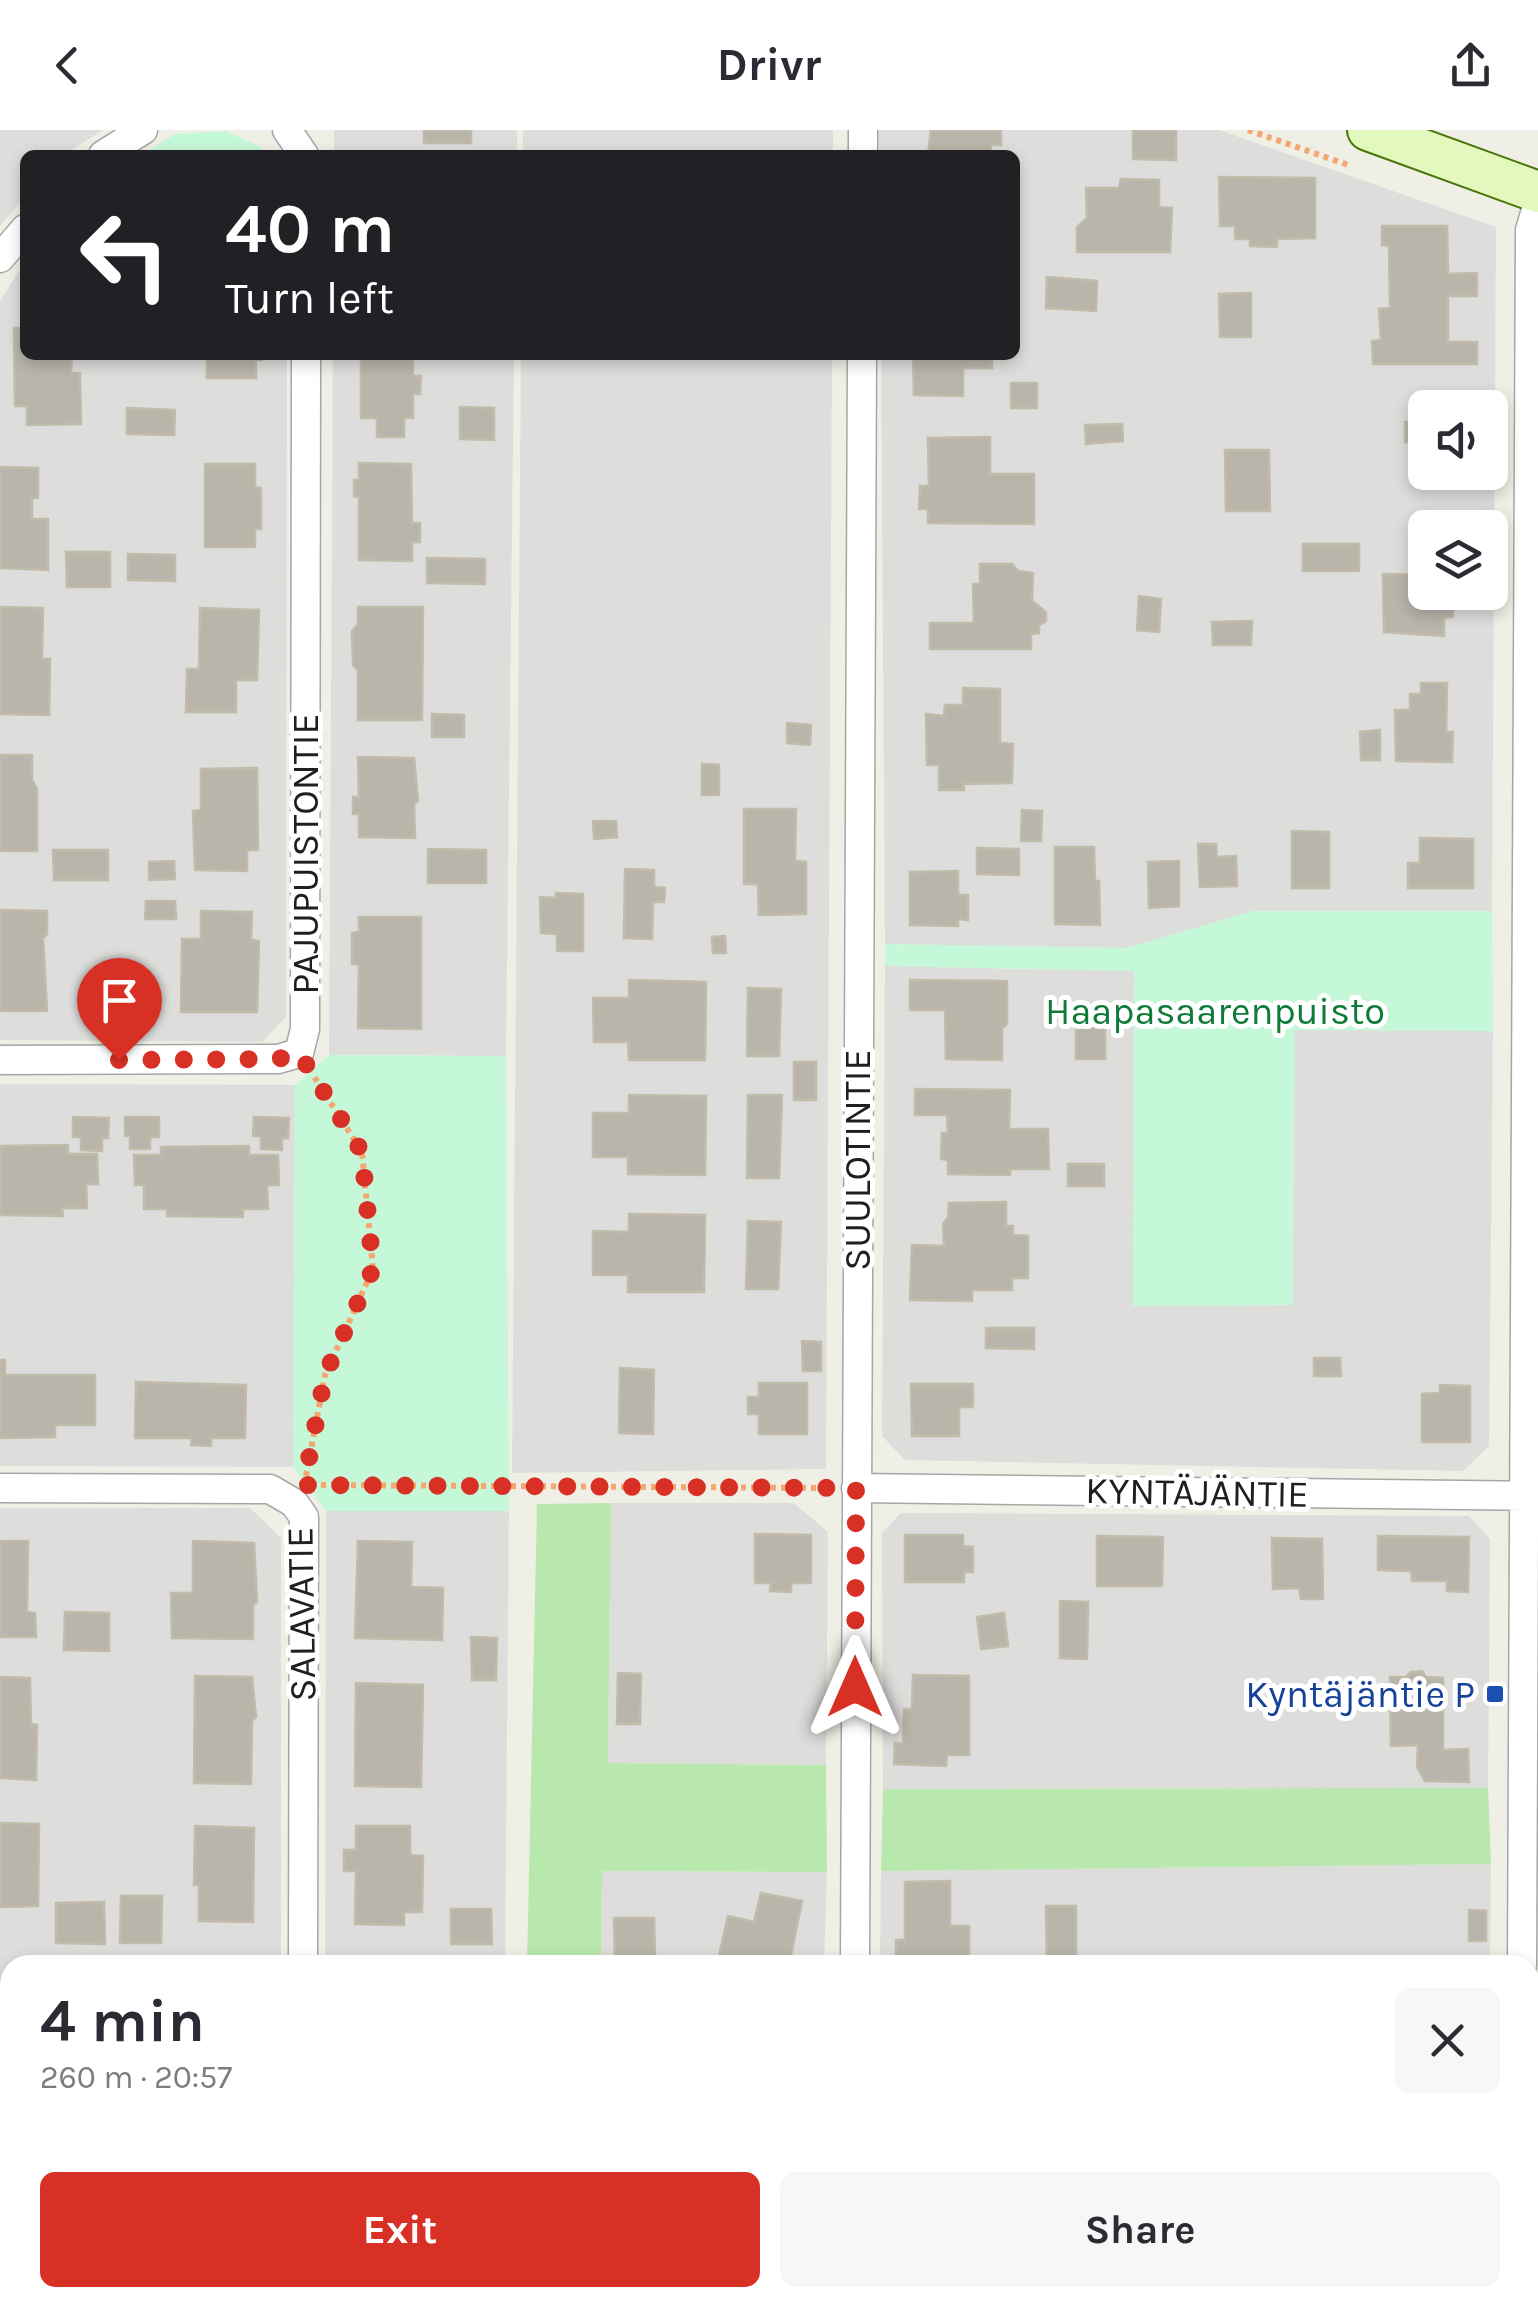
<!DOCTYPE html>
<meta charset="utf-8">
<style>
:root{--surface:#fff;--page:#f7f7f7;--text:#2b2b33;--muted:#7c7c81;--accent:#d93025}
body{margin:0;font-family:Karla,sans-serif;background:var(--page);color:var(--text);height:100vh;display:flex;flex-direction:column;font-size:38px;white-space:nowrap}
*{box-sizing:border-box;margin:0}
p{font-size:32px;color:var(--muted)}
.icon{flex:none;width:55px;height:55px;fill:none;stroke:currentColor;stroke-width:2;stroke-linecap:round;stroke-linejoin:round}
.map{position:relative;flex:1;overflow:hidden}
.sheet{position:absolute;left:0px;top:1825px;width:1540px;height:352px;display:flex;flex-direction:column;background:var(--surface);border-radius:30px 30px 0 0;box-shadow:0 5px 15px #0003}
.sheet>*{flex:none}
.top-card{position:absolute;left:20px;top:20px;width:1000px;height:210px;border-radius:15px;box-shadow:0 5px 15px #0003;background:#202124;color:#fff;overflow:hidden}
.buttons{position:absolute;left:1408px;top:260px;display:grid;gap:20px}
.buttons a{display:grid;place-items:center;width:100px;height:100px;border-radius:15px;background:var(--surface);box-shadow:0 5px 15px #0003;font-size:50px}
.pin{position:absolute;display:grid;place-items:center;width:85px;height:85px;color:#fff;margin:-102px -42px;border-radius:50% 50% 50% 0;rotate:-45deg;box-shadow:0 0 10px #0007}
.pin .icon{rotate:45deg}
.me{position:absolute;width:110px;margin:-55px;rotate:0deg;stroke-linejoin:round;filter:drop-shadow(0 0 8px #0008)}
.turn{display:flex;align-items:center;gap:35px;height:210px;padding:0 40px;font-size:45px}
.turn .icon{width:130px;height:130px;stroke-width:2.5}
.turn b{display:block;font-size:70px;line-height:85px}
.round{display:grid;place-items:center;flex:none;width:105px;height:105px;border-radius:15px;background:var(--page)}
.summary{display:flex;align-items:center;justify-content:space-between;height:170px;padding:0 40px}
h1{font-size:60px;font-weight:700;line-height:75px}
.primary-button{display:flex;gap:20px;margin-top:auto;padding:20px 40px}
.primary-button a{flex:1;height:115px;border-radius:15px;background:var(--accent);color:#fff;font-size:40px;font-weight:700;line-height:115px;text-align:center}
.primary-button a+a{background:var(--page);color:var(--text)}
header{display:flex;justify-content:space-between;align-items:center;height:130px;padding:0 40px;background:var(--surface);font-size:45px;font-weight:700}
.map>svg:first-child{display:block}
.residential{fill:#dddddc;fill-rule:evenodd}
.education{fill:#f5fee1}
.grass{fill:#b9e8ae}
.park{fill:#c5f8d8}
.building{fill:#b9b5ab;stroke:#c1bba9;stroke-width:2.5}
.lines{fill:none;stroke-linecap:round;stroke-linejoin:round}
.street-casing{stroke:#a6a6a6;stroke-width:31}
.secondary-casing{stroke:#497409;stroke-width:44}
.path{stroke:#f5a671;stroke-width:6;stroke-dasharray:5 5;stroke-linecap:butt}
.street{stroke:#fff;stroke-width:28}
.secondary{stroke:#e3f8bc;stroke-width:40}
.route{stroke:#d93025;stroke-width:18;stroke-dasharray:0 32.4}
.transit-dot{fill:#1a4fb4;stroke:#fff;stroke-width:4}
.labels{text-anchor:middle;stroke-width:10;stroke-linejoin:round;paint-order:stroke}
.street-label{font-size:38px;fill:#1f1f1f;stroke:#fff}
.park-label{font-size:38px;fill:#0f7b38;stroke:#fff}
.transit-label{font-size:38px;fill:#164399;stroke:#fff;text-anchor:end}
</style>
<header><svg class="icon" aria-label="back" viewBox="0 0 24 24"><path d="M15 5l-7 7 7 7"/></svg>Drivr<svg class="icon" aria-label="share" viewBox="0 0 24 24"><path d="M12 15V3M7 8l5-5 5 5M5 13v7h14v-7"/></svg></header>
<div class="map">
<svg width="1538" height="2177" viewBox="0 0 1538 2177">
<rect width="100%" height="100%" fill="#f0efe6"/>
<path class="residential" d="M0,0H103L64,25H25V66L0,96Z
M334,0H517V25H334Z
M523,0H833V25H523Z
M879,0H1219L1496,97L1492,781H1253L1127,818L885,814L881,225H1015V25H879ZM1425,278H1490V342H1425ZM1425,398H1490V462H1425Z
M25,131V225H287L286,887L262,912L0,910V171Z
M333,225H514L506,926L329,925Z
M521,225H832L826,1339L512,1343Z
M885,836L1134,841L1133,1175H1293L1294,900L1493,901L1489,1316L1463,1341L905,1330L882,1306Z
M0,954L295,955L293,1337L0,1336Z
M611,1373H794L828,1402L826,1635L608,1633Z
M0,1378H250L281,1408V1835H10V1965H0Z
M326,1381H509L505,1835H325Z
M901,1383L1469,1386L1490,1409L1488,1658L883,1659L882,1403Z
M1491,1734L1490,1835H880L881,1741Z
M602,1741L827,1742L824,1835H601Z
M68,2168H513V2177H68Z
M597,2168H823V2177H597Z
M878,2168H1489V2177H878Z"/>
<path class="education" d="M10,2016V2168H68V2177H0V2017Z"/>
<path class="grass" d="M611,1373L608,1633L826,1635L827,1742L602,1741L601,1835H527L537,1374Z
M1488,1658L1491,1734L881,1741L883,1659Z
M519,2168H597V2177H519Z"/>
<path class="park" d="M226,1L261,17L267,25H142L175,4Z
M1253,781H1492L1493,901L1294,900L1293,1175L1133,1176L1134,841L885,836V814L1127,818Z
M329,925L506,926L509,1381H326L293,1337L295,955Z"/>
<path class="building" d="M424,0H471V13H424Z
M931,0H1001V15H991V25H928Z
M1133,0H1176V30L1133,29Z
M1219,47L1315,48V108L1277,109V117L1250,116V109H1235V96H1220Z
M1121,49L1159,50V77L1172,78L1170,122H1077V97L1087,88L1086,58H1119Z
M1382,96H1447L1448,144L1477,143V166H1448V212H1477V234H1373L1372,211L1381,210L1379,179L1390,178L1389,116L1382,115Z
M1047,147L1097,151L1096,181L1046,178Z
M1251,163V207H1220L1219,164Z
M14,198H25V225H72L71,243H80L81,294L27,295V276H15Z
M207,225H262V230H256V248H207Z
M361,225H413V246H421L420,264H413V288H404V307H377V288H361Z
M913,225H992V238H963V266L914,265Z
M1011,253H1037V278H1011Z
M460,277L494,278V310L460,309Z
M127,278L175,280L174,305L127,304Z
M1405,292L1425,293V313L1405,312Z
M1122,294L1123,311L1086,314L1085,295Z
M990,307V344H1034V394L928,393V379H919L920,356H929L928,308Z
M1225,320H1269L1270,381H1226Z
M359,333L411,334L412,393H420V412H412V431L359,430V367L354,366V350H359Z
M205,334H255V357L261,358V399H255V417H205Z
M0,337L38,338V368H32V389H48V440L0,438Z
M1303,414H1359V441H1303Z
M66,422H110V457H67Z
M128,424L175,425V451L128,450Z
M427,428L485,429V454L427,453Z
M980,434H1012L1018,441L1033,443L1032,471L1046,482V491L1039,495V503L1031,504V519H930V493H974L973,454H980Z
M1383,444L1425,445V462H1453V487L1444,488V506L1384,502Z
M1139,466L1161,469L1159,502L1137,500Z
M0,477L43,478L42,529H50L49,585L0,584Z
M358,477H423L422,590H358V541L353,535L352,501L358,494Z
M200,478L259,480L257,550H236V582H186L187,539H199Z
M1252,491L1251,515H1213L1212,492Z
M1421,553H1447L1446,602H1453L1452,632L1396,631L1395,580H1410V564H1421Z
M963,558L1000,559V613L1013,614L1012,653L963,654L964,660H939V635H927L926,584L944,586L945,575H963Z
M432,584L464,585V607H432Z
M787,593L811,595L810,615L787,613Z
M1380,600V630H1361L1360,602Z
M0,625H32V650L37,659V721H0Z
M358,627L414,628L418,671L414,674L415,708L359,707V684H353V667H359Z
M702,634L719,635V665H702Z
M257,638L258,720H247V741L195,740L193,681L201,680V639Z
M744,679H796L795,731L806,732V784L759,785L758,754H744Z
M1022,680L1042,681L1041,711H1021Z
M593,691H616L617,707L594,709Z
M1292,701L1329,702V758H1292Z
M1420,708L1473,709V758H1408V733H1420Z
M1198,714H1216L1217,727L1236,726L1237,756L1200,757Z
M1055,717H1094L1095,751H1099L1100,795L1055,794Z
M977,718L1019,719V745L977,744Z
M428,719L486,720V753H428Z
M53,720H108V750H54Z
M174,731L175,749L149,750V732Z
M1179,731V776L1149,778L1148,732Z
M625,739L654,740V757L665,758L664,772H653L652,809L624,808Z
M958,741V765H968V790L958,789V796L910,795V742Z
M556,763L583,764V821H557V804L541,803L540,767L556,768Z
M146,771H175L176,789H145Z
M0,780L47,781V804L43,808L47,881H0Z
M201,781L252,782L251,810L259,811L257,882H181L182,809H201Z
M359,787H421V899L358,898L359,834H352V803L359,802Z
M725,806L726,823H713L712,807Z
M629,850L706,852L705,930H629L628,912H594L593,868H629Z
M910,850L1007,851V894L1002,898V930L946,929L945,880H910Z
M748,858L781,859L779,926H747Z
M1076,890H1105V929H1076Z
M794,932H816V970H794Z
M915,959L1010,960L1009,999H1048L1049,1039H1010V1045L948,1044V1030L941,1029L942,1003H948L947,985H915Z
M629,965L706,966L705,1045L628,1044V1027H593V983H629Z
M748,965H782L779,1048H747Z
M73,987L109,988L108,1008H102V1021L81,1020V1007H73Z
M125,987H159V1007H150V1019H130V1006H125Z
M254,987L289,988L288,1008H282V1020L261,1019V1006H253Z
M68,1015V1024H97L98,1054H86L87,1078H62L63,1086L0,1085V1016Z
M249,1016V1025H278L279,1055H267L268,1079H243V1087L167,1086V1079H144V1055H135L134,1025H161V1017Z
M1068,1034H1104V1056H1068Z
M1006,1072V1096H1013V1105L1028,1106V1148H1012V1160H972V1171L910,1170L912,1115L944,1116L943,1094L948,1087L949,1073Z
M629,1084L705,1085L704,1162H628V1145H593V1101L629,1102Z
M748,1091L781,1092L778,1159H746Z
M986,1198H1034V1219L986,1218Z
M802,1211L821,1212V1241H803Z
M1314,1228H1340L1341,1246H1314Z
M0,1230H5V1245H95V1295H55V1307L0,1308Z
M620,1238L654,1240L653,1304L619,1303Z
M136,1252L246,1255L245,1308H211V1316L191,1315L192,1308H135Z
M759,1253H807V1304H759V1284H748V1267H759Z
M911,1254H973V1277H959V1306H912Z
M1440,1255L1470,1256V1312H1422V1264L1440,1263Z
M755,1404L811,1405V1453H791V1462L770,1461L771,1453H755Z
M905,1405H963V1416L973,1417V1442H964V1452H905Z
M1097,1406L1163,1407L1162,1456H1097Z
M1378,1406L1469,1407L1468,1462L1447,1461V1451H1412L1411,1441L1378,1440Z
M1272,1408L1322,1409L1323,1469H1301L1299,1458L1273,1459Z
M0,1411H28L27,1482L35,1483L36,1507H0Z
M193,1411L254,1413L257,1472L253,1475V1509L172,1508L171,1463H193Z
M358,1411L412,1412L411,1457L443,1458L442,1510L355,1508Z
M1060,1471L1088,1472L1087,1529L1060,1528Z
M65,1482L109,1483V1521L64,1520Z
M1004,1483L1008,1516L981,1519L977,1487Z
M471,1507L497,1508L496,1550H472Z
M1422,1541L1426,1547L1443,1548V1620L1468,1619L1469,1652L1425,1651L1417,1637L1418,1615L1391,1616L1390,1547H1406L1411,1542Z
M618,1543L641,1544L640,1594H617Z
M913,1545L969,1546V1625H947L946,1636L894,1634L895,1613L903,1614L904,1579H912Z
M195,1546L252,1547L256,1587L252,1591L251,1654L194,1653Z
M0,1547L30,1548L31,1594L37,1595L36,1650L0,1648Z
M356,1553L423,1555L421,1657L355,1656Z
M0,1693L39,1694L38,1776L0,1777Z
M195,1696L254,1698L253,1792L199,1791V1755H194Z
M356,1696H410V1725L423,1726L422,1782H404V1795L355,1794L356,1741H344V1720H356Z
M950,1751V1796H969V1835L896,1833V1810H905V1752Z
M761,1763L802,1771L789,1835H742L718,1830L728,1786L754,1792Z
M121,1766H162L161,1813H120Z
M104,1772L105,1814L56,1813V1773Z
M1046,1776H1076V1835H1047Z
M451,1779H491L492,1814H451Z
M1469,1780L1486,1781V1811H1469Z
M614,1788H654L655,1828H615Z
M1352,1827L1403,1829V1835H1352Z
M0,1856H10V1938H0Z
M112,2168H155V2174H112Z
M221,2168H279L278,2177H221Z
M436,2168H480V2177H436Z
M941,2168H969L1000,2177H932L933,2174L939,2177Z
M1412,2168H1465V2170H1432V2177H1412Z"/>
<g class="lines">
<defs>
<path id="street" d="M287,0L304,25
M103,25L143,0
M863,25V0
M0,128L25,99
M0,930L278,929L299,923L305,899L306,225
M0,1358L270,1359L294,1373L304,1387L303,1835
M856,1358L1538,1366
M855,1835L862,225
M1522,1835L1530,100L1538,73
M0,1984H10
M1530,2086H1538
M853,2177V2168
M1520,2177V2168"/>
<path id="secondary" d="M1368,0L1538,62"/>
</defs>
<use href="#street" class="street-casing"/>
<use href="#secondary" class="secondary-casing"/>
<path class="path" d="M1248,0L1351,36
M306,1346L325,1245L373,1139L362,1022L313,945
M321,1355L828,1358"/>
<use href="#street" class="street"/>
<use href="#secondary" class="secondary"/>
</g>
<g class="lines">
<path class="route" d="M119,930L278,929L299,923L362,1022L373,1139L325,1245L304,1355L856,1358L855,1557"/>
</g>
<rect class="transit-dot" x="1485" y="1554" width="20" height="20" rx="5"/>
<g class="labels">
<g class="street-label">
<text transform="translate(305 724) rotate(-90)" y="13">PAJUPUISTONTIE</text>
<text transform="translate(857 1030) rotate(-90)" y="13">SUULOTINTIE</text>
<text transform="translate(1197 1362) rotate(1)" y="13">KYNTÄJÄNTIE</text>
<text transform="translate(301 1484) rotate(-91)" y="13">SALAVATIE</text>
</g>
<g class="park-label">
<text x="1215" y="894">Haapasaarenpuisto</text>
</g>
<g class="transit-label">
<text x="1475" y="1577">Kyntäjäntie P</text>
</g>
</g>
</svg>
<div class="buttons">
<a><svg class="icon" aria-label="sound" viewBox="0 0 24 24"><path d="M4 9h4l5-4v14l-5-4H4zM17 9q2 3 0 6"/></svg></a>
<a><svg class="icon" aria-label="layers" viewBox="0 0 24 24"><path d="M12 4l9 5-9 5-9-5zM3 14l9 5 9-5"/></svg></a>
</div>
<div class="pin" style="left:119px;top:930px;background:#d93025"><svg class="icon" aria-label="arrive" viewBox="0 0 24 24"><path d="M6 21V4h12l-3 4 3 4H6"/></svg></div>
<svg class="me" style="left:855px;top:1557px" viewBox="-20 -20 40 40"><path d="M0-17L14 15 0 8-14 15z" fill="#d93025" stroke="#fff" stroke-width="4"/></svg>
<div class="top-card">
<div class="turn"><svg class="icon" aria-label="left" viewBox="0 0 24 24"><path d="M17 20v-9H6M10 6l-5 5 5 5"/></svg><div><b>40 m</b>Turn left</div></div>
</div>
<section class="sheet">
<div class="summary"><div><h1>4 min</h1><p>260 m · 20:57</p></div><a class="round"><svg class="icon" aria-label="close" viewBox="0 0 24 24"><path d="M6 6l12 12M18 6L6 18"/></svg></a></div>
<div class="primary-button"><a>Exit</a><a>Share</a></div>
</section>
</div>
